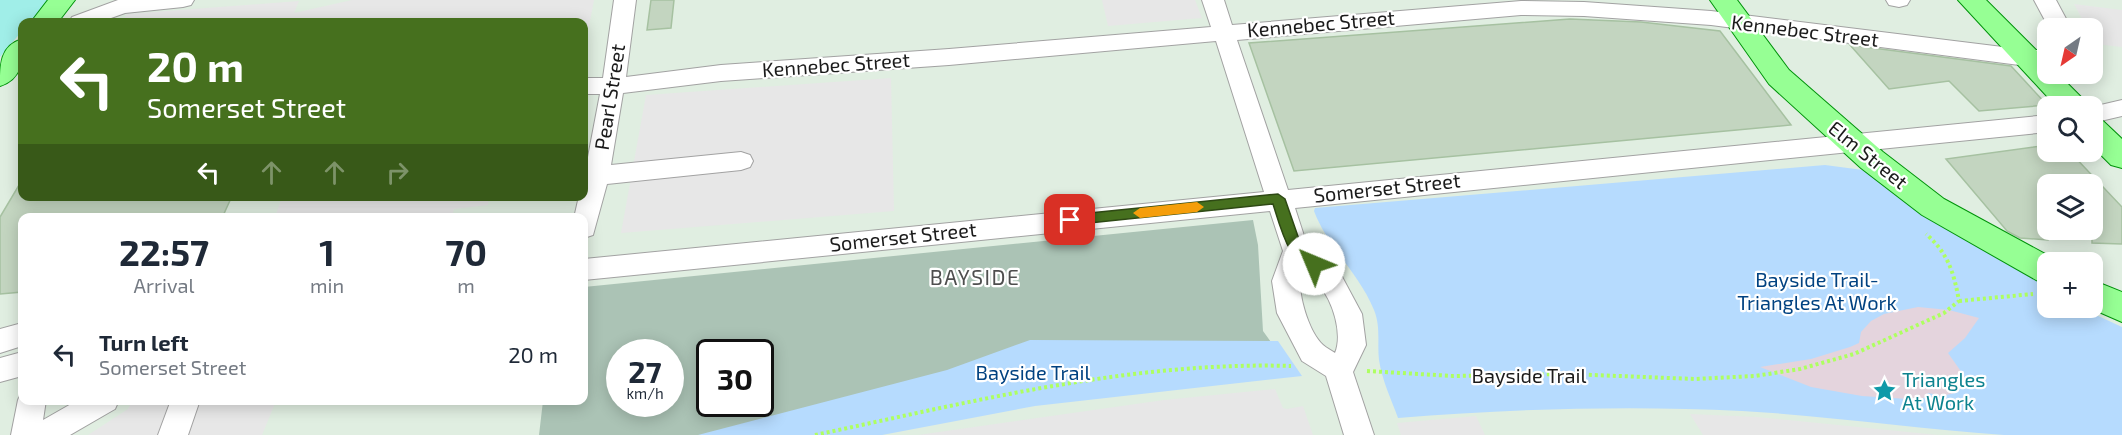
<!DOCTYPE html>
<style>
:root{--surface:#fff;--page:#f2f2f3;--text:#1f2937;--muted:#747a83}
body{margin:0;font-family:"Exo 2",sans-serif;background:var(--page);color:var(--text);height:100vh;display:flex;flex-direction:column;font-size:22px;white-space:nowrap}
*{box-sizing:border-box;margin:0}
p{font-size:20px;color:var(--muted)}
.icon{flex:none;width:33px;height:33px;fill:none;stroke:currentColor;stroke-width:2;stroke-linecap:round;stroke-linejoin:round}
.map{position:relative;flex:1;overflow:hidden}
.details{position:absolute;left:18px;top:213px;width:570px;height:192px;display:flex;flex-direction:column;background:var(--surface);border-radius:12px;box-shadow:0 3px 15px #0003}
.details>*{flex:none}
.banner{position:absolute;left:18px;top:18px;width:570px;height:183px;border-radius:12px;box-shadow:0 3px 15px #0003;background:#46701e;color:#fff;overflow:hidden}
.needle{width:39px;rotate:214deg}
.controls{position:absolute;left:2037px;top:18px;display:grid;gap:12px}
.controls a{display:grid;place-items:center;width:66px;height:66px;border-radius:12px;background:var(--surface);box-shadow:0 3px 15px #0003;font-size:30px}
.speed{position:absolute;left:606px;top:339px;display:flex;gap:12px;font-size:30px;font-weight:700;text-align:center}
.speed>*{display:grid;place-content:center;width:78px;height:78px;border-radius:50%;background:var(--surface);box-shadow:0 3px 15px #0003;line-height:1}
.speed small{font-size:15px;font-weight:400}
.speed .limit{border:3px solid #111;border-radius:9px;background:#fff;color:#111}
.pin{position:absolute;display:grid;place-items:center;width:51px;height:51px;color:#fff;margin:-26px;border-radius:12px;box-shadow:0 3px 9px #0006}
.me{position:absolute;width:66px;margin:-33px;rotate:315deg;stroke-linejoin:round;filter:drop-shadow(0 0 4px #0008)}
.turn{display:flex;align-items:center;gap:21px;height:126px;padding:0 30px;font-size:27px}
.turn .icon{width:78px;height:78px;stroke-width:2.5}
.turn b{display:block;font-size:42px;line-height:51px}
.lanes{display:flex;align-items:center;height:57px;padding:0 30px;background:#0003;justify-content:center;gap:30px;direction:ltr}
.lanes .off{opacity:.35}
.eta{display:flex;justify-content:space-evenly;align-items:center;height:102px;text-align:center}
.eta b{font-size:36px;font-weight:700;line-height:42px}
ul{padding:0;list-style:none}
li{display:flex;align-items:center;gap:18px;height:78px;padding:0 30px}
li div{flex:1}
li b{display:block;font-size:22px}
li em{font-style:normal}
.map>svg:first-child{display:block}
.construction{fill:#abc3b5;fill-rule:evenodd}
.grass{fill:#a0eee8}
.park{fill:#b6dbfe}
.parking{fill:#e7e7e7}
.plaza{fill:#e4d4dd}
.building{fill:#c3d5c0;stroke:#a6c1a1;stroke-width:1.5}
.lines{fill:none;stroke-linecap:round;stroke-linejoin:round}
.minor-casing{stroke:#a2a2a2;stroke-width:2}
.major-casing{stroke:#00930b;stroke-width:2}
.path{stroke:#aeff60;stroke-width:4;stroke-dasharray:3 3;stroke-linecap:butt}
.minor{fill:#fff;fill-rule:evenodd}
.major{fill:#96ff94;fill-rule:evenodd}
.route{fill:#46701e;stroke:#2e4914;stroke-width:1.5}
.slow{fill:#f59e0b}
.labels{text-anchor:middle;stroke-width:4.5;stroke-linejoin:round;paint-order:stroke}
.street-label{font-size:20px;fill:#1b1b1b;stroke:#fff}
.park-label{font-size:20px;fill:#014281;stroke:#fff}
.culture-label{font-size:20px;fill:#0d838f;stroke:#fff;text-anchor:start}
.neighbourhood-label{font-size:21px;letter-spacing:1.5px;fill:#4e4e4e;stroke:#fff}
</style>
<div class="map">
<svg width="2122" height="435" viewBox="0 0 2122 435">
<rect width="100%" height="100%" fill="#e0eee1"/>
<path class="construction" d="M1253,220L1258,245L1263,331L1283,359L737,435H539L543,401L584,400V287ZM620,352H670V404H620ZM710,352H760V404H710Z"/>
<path class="grass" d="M0,0H50L30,22H22V31L0,57Z"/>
<path class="park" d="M1825,165L1863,170L1958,236L2047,284L2048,308H2081L2122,327V435C2083,435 2043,435 2004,435C1917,429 1830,416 1742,411C1627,405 1513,409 1398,418C1391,399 1382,380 1379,360C1377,343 1381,327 1374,310C1359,273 1328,248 1314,211L1315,208Z
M1030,340L1278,341L1302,376L1035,406L882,435H698L947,370Z"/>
<path class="parking" d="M352,0H594L584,53V22H122L127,14L299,1L294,13Z
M1102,0H1195L1202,18L1108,26Z
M2074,4L2122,10V47L2096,44L2093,38L2092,28H2087Z
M891,78L894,211L621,233L646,95Z
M282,197V196L489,197L488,205L454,209L452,217H275Z
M1275,389L1283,408L1287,409L1303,406L1313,435H918L1164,400Z
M132,401H276L262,435H88L128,409Z
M1690,414L1757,417L1938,435H1703Z
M1476,416L1485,435H1401L1397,423Z"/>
<path class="plaza" d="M1918,307L1949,310L1979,318L1965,338L1948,353L1960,370L1963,379L1961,387L1954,393L1943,396L1928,393L1926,398L1907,399L1862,396L1811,387L1760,367L1811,359L1850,347L1859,343L1861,332L1871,321L1884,314Z"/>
<path class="building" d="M651,0H674L671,28L647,30Z
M1570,19L1641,22L1720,31L1791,125L1294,171L1249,43Z
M1850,45L2011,66L2047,105L1979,111L1949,81L1889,89Z
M2048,145V152H2070L2122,207V244L2092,243V184H2048V240L2020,238L2007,231L1946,159Z
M22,180V196H232L222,218H22V292L0,294V217Z"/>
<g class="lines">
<defs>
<path id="minor" d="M118,0H194L191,5L183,7L125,13L100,22H69L72,17Z
M614,0H636L626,77L721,65L949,49L1211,27L1202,0H1224L1232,25L1521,1L1584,2L1711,11L2027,50H2048V66H2027L1711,25L1584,16L1521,15L1237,40L1288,190L2048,115V132L1295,208L1307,245L1339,271L1362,314L1366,345L1353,372L1374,435H1344L1326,376L1302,361L1277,313L1272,281L1283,251L1270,211L584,280V259L1264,192L1216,41L949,65L721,81L623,93L611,165L741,152L750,155L753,161L750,167L741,170L607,184L593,235L584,238V218H574L579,196H584V178L600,94H584V78H603ZM1301,270C1307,275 1314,280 1319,285C1333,301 1343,334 1335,353C1331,350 1326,348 1323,345C1308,331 1296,290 1301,270Z
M1886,0H1910L1907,5L1899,7L1889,5Z
M2034,0H2056L2071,28H2049Z
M2122,100V116L2092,123V107Z
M22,323V346L0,353V329Z
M22,352V376L0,382V358Z
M22,391V400H46L43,420L78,400H119L115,409L70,435H11L18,400Z
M171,400H200L188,435H158Z"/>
<path id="major" d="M48,0H75L58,22H31Z
M1710,0H1737L1789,70L1883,152L1944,199L2060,262H2048V284L2036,280L1922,215L1861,168L1769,84Z
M1958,0H1986L2048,62V74H2058L2083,99L2087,106H2056Z
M22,39C24,59 22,79 0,86C0,64 0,46 22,39Z
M2092,117L2102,120L2122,139V168L2111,165L2092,146Z
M2092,280L2122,292V322L2090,308H2092Z"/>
</defs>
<use href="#minor" class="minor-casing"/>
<use href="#major" class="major-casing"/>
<path class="path" d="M1959,301L2033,294
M1367,371L1453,376L1568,374L1695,379L1755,376L1800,369L1854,354L1944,313L1959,301C1954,273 1948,253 1926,234
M815,435C971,402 1131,361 1291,366"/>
<use href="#minor" class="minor"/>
<use href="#major" class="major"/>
</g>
<path class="route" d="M1278,194L1285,199L1302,248L1321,264L1319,268C1292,277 1279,222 1273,204L1070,225L1063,220L1070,215Z"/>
<path class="slow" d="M1197,202L1204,207L1197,212L1140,218L1133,213L1140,208Z"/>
<defs>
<symbol id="sight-bare" viewBox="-9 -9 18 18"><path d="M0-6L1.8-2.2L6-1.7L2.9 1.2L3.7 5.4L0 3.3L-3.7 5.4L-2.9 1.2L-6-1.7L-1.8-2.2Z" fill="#0f9aa8" stroke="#fff" stroke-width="2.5" paint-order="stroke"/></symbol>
</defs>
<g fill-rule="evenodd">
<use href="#sight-bare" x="1868" y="374" width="33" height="33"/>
</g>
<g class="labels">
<g class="street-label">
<text transform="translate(1321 24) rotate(-5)" y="7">Kennebec Street</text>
<text transform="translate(1805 31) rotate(7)" y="7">Kennebec Street</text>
<text transform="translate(836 65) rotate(-4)" y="7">Kennebec Street</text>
<text transform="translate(610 97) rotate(-81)" y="7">Pearl Street</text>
<text transform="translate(1868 155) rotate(39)" y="7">Elm Street</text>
<text transform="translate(1387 188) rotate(-6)" y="7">Somerset Street</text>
<text transform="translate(903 237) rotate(-6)" y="7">Somerset Street</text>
<text x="1529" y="383">Bayside Trail</text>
</g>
<g class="park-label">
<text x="1817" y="287">Bayside Trail-<tspan x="1817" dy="23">Triangles At Work</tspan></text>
<text x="1033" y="380">Bayside Trail</text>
</g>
<g class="culture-label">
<text x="1902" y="387">Triangles<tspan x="1902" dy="23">At Work</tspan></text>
</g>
<g class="neighbourhood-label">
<text x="975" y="285">BAYSIDE</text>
</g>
</g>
</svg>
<div class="controls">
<a><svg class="needle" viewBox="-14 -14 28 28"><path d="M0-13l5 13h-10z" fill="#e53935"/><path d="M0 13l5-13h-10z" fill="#747a83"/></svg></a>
<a><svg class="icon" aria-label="search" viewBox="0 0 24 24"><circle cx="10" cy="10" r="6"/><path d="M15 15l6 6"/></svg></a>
<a><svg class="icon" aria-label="layers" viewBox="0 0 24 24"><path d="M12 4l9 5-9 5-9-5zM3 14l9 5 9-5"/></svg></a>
<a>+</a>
</div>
<div class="speed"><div>27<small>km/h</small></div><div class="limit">30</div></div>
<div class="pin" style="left:1070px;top:220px;background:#d93025"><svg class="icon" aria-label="arrive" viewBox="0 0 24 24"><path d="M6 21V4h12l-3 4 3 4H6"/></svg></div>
<svg class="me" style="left:1314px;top:264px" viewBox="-20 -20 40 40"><circle r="19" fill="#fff"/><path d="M0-13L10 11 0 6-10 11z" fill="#46701e"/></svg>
<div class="banner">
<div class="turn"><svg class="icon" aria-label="left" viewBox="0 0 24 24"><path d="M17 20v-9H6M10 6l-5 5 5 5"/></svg><div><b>20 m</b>Somerset Street</div></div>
<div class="lanes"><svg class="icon" aria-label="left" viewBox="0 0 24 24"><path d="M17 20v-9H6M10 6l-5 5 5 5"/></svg><svg class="icon off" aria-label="ahead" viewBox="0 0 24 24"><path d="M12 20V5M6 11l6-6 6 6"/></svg><svg class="icon off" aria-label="ahead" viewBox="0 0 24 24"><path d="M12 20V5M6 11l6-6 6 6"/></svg><svg class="icon off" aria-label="right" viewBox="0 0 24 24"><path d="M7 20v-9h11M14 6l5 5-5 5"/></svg></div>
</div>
<section class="details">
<div class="eta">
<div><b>22:57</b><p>Arrival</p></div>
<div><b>1</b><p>min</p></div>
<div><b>70</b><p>m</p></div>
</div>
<ul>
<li><svg class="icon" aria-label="left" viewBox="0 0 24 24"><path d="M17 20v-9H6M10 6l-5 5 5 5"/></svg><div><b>Turn left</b><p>Somerset Street</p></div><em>20 m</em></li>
</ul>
</section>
</div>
